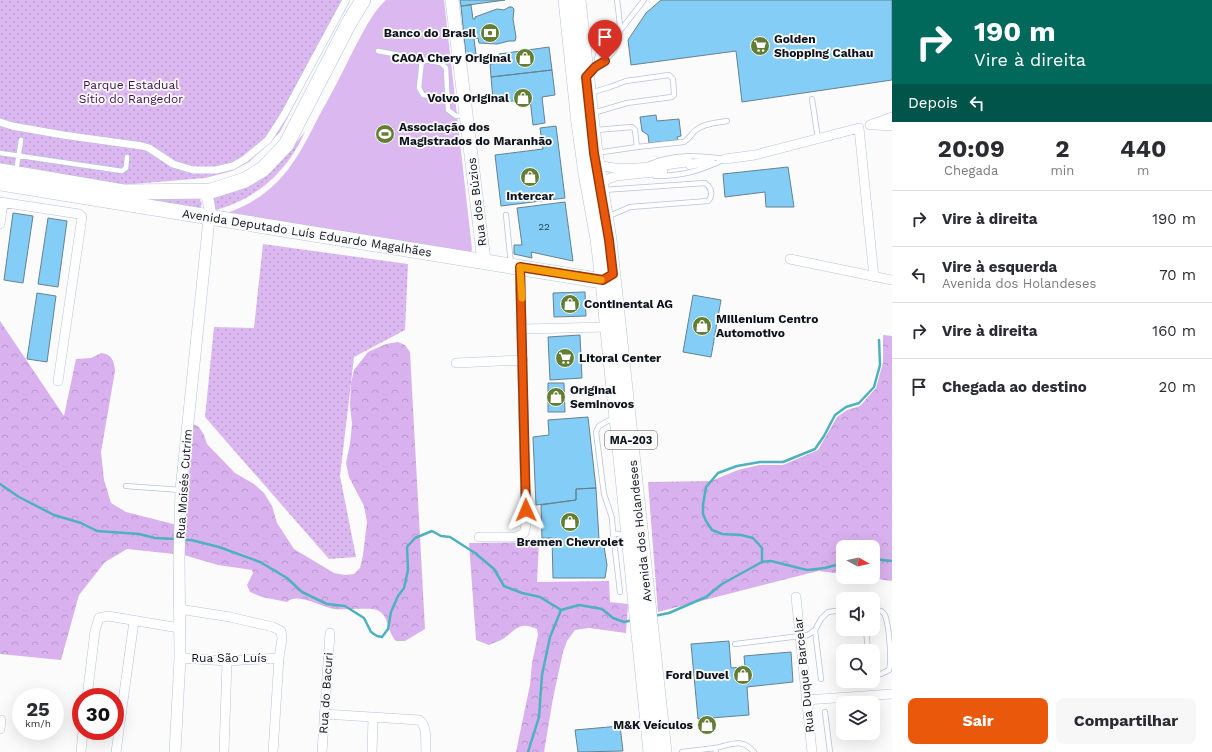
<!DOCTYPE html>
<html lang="pt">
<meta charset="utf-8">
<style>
:root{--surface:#fff;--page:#f7f7f7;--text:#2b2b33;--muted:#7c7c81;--line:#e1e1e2;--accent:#ea580c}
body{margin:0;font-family:"Work Sans",sans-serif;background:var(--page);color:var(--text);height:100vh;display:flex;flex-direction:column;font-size:15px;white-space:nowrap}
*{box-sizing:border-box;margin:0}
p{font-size:13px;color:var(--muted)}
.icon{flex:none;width:22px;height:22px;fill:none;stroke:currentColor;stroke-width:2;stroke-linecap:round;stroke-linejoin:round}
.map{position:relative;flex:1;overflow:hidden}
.sheet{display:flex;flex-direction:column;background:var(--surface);width:320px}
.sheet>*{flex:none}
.hud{background:#00695c;color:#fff;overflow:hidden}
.needle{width:26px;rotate:98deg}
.fabs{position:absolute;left:836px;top:540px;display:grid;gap:8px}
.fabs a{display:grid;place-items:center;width:44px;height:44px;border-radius:8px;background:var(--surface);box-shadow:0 4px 16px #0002;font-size:20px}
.speed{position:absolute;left:12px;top:688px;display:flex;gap:8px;font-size:20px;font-weight:700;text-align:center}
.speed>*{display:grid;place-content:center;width:52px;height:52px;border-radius:50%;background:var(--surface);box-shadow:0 4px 16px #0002;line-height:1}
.speed small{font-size:10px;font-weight:400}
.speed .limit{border:6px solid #d22;background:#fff;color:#111}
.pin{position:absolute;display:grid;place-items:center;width:34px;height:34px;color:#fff;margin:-41px -17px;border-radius:50% 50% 50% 0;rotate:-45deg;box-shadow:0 0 4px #0007}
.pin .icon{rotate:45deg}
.me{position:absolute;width:44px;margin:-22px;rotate:359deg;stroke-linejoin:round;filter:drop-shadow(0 0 3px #0008)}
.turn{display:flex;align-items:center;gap:14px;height:84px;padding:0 16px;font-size:18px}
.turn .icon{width:52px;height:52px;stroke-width:2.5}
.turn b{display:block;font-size:28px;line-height:34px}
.then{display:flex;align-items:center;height:38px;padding:0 16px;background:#0003;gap:8px;font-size:15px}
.eta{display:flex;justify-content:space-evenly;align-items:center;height:68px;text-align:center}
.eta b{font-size:24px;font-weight:700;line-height:28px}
.action{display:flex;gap:8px;margin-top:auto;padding:8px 16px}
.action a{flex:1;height:46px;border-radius:8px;background:var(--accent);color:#fff;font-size:16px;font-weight:700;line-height:46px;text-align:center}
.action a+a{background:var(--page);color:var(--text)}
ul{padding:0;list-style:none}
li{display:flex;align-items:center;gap:12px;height:56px;padding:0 16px;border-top:1px solid var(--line)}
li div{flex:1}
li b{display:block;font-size:15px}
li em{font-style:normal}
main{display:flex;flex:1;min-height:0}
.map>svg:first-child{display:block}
.grass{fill:url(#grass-dots)}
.forest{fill:url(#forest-crowns)}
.garden{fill:#dbb8f0}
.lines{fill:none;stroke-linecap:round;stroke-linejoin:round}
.stream{stroke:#4eb2be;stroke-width:2.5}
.building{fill:#83cdf6;stroke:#658292}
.service-casing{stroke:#b4c4df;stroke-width:6}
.pedestrian-casing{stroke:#b4c4df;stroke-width:8}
.minor-casing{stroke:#b4c4df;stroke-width:10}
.tertiary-casing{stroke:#b4c4df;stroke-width:12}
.secondary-casing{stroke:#b4c4df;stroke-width:14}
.primary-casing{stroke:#b4c4df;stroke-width:16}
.service{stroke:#fff;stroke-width:4.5}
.pedestrian{stroke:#fff;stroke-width:7}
.minor{stroke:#fff;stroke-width:9}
.tertiary{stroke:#fff;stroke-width:11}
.secondary{stroke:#fff;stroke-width:13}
.primary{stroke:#fff;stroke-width:15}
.route-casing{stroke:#983908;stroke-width:10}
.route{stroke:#ea580c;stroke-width:7}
.slow{stroke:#f59e0b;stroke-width:7}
.labels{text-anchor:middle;stroke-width:3.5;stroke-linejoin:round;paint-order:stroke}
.number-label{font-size:10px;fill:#2b4253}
.shield{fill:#fbfbfb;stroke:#555960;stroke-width:1}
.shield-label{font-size:11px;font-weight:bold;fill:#0e141d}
.poi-label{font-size:12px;font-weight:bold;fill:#0e141d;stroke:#fbfbfb;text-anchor:start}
.park-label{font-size:12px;fill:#3e0b53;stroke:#fbfbfb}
.street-label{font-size:12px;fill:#0e141d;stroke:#fbfbfb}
</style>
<main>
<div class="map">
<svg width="892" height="752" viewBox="0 0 892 752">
<defs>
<pattern id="grass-dots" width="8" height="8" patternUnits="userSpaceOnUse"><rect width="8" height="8" fill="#dbb8f0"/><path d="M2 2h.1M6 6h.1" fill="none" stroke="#bb9dcd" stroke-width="1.8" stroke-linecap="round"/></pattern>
<pattern id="forest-crowns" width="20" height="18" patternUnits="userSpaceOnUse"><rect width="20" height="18" fill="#d8b1ee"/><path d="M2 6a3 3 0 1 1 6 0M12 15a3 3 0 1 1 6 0" fill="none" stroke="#b897cc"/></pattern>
</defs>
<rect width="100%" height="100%" fill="#fbfbfb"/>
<path class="grass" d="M0,0H348L280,132L249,162L232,171L205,178L121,185L0,166Z
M305,132C299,144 293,156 284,166C267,188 239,205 212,211L214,202L213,196L237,191L247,186L287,153Z
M138,196L199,198L202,204L200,209L139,200Z
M263,244L408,264L405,330L354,357L340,476L356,557L329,559L205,417L214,327L254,328Z"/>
<path class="forest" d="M0,321L64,416L76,359L91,358L101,353C112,354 114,361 115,371L101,452L104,480L111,503L126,512L185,527L193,424L199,427L204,435L207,444L235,473L254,484L264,493L272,506L277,523L294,549L334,573L345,575L354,574L360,568L363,555L367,522L364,506L349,477L346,463L350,444L352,424L350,405L351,383L354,370L368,352L386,344L398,342L405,345L410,352L425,629L405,641H396C386,630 390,616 377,610C371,607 343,610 334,609C321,607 298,592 287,602L262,597L250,592L247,585L253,573L252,570L218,565L184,555L127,549L105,562L79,595L61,660L0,654Z
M883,335L892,336V581L864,577H873V547H843V574L818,571L658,612L648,482L711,481L738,470L759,465H783L818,450L837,417L847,410L860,406L876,388L883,363Z
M539,542L537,582L609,581L610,602L628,604L626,633L589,628L575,630L567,641L563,652L553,698L544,752H516L530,685L532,663L538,635L537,629C518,620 516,631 501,640C497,642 493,643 489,645L476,640L469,543Z"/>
<path class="garden" d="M386,0H444L472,249L471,252L222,215C277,196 294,166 319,116C331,95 342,73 353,51C361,36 372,12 386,0Z"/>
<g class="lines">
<path class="stream" d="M0,484L19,497L54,515L81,523L97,531L139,534L155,538L177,539
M182,540H191L219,547L260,562L287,578L302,592L327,604L345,606L364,618L371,632L377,636L382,637L388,629L391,612L398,596L404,588L408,570L407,547L415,538L432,531L441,536L450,537L475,553L494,569L504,586L522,593L540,597L561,610
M873,559L892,561
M762,562V548L753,538L741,535L722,534L712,530L706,521L703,514V505L706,487L718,473L737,466L760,462H783L815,449L824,436L835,415L846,407L859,403L874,387L880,365L879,340
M654,616L669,613L706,597L722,584L762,562L771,561L807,570L825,568L843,563
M528,752L539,717L542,675L550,637L561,610L579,605L602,609L613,618L624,622L633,620"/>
</g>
<path class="building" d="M460,0H505L461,6Z
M661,0H892V80L742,102L736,51L631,65L628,40L646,13Z
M471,5L473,19H475V17L497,9L504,10L509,7H512L514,9L513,19L516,37L515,41H509L497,44L479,43L478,38L474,39L476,54L466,56L461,6Z
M549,47L552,70L491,77L490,64L500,63L499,54Z
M552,70L555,95L542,97L545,123L533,125L530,99L504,102V97L493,99L491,77Z
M656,115L657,121L679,119L681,136L677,137L678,140L649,143L648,135L642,131L640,117Z
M556,126L565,198L501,206L495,155L543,149L540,128Z
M788,167L794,207H766L765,192L725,197L723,174Z
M565,202L573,261L531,252L532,258L514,254V245H522L517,208Z
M13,213L33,216L23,283L4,280Z
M48,218L67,221L58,287L38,284Z
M585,292L586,316L554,317L553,293Z
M37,293L56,296L47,362L27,359Z
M693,295L721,300L711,357L683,352Z
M580,335L582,378L550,380L548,337Z
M548,383H564L565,412H548Z
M588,417L596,488L576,489V500L536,505L533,437L549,435L548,420Z
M596,488L599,539L603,540L607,565L605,578H553L552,538H542L541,505L576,500V489Z
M729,641L731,668L745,667L744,656L791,652L793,682L747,687L749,715L698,719L691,644Z
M620,726L623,751L578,752L575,730Z"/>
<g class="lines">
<defs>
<path id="service" d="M378,51L441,63L446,68L448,110L456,116L464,115
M422,59L419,88L423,95L448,99
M597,59C600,47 608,37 618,31
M600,61L613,47L615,42
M595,67L602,54L644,0
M595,67C625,50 621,30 617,0
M590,93L610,87L626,81L669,75L673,79L674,95L672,97L627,103L593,113
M812,99L818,139
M596,130L632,127L635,130L637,147L684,142C689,139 691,134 696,130C704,123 717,123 727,121
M0,153L122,171L126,168L127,157
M596,153L637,147
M688,162L711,160
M650,164C674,154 699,155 725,159
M689,167L713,162
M16,172L21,140
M655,176C683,176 700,171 725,159
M603,190L705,183C711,187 714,195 708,201L630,207L607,217
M506,215L511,264
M615,417L599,426L596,432L604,494L612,518L613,533L627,536
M126,486L181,490
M613,533L620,592
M873,610L881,611C883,612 884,613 885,615C889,626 892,660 889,670L881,674L873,673
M866,629L868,651
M815,630L821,679
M735,644L808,635L815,630L821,619L828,612L843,610
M825,712L830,752
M715,748C731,745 741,737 754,752
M682,752L715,748L716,752"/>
<path id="pedestrian" d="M0,122L12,126L63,135L142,146L149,148L173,164L193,170H216L233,166L245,159L268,140L284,115L346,0"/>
<path id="minor" d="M870,125L892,117
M875,125L892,126
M725,159L755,155L859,128L874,277
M596,164C626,174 658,165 688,162
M600,185L608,179L616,176L663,171
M0,202L79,214L82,217L58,381
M0,224L3,203
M790,259L892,280
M522,329L607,327
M456,363L523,360
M479,537H516L524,533L526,525L520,267
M796,597L812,752
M179,609L230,617L273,627L281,631L282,639L279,658L273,752
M180,658L227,661L279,658
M87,697L95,631L99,618L108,616L179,628
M806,700L892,694
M324,714L419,720C428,726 425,742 426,752
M0,729L1,720
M81,752L83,731
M116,752L134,621
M224,752L227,661
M322,752L330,633
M372,752L373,718"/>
<path id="tertiary" d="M175,752L180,658L179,558L181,490L210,210L208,199L203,191"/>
<path id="secondary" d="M452,0L484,261"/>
<path id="primary" d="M566,0L579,123L586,173L598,239L603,281L651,752
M578,0L595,153L609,240L664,752
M0,171L123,192L211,191L245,180L263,169L286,145L349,23L363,0
M0,183L603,281L610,275"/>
</defs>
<use href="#service" class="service-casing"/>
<use href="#pedestrian" class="pedestrian-casing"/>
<use href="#minor" class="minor-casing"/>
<use href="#tertiary" class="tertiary-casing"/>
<use href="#secondary" class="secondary-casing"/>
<use href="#primary" class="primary-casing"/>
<use href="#service" class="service"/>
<use href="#pedestrian" class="pedestrian"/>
<use href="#minor" class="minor"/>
<use href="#tertiary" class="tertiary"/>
<use href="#secondary" class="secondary"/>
<use href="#primary" class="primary"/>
</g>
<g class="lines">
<defs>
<path id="route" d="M526,510L520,267L603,280L613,274L609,240L594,153L586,77L595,67L605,61"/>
</defs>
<use href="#route" class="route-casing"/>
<use href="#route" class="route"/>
<path class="slow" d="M522,298L520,267L601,280"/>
</g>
<defs>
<symbol id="bank-disc" viewBox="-11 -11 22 22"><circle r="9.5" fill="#637e32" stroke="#fbfbfb"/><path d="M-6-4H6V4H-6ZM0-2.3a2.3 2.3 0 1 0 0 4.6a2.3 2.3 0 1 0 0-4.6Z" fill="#fff"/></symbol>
<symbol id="supermarket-disc" viewBox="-11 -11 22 22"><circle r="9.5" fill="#637e32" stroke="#fbfbfb"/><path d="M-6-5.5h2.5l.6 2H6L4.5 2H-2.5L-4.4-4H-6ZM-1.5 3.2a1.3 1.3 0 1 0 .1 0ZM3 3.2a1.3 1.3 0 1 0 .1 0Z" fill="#fff"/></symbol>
<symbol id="shop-disc" viewBox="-11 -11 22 22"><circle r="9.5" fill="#637e32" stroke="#fbfbfb"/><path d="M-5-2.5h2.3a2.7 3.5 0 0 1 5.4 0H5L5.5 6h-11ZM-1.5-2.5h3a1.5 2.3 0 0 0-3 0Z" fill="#fff"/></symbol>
<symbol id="stadium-disc" viewBox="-11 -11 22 22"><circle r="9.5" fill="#637e32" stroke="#fbfbfb"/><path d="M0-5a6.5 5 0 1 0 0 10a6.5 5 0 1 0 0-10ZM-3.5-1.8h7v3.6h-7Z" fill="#fff"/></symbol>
</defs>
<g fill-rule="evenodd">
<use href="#bank-disc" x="479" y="22" width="22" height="22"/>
<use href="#supermarket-disc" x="749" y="35" width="22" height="22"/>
<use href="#shop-disc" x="514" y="47" width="22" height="22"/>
<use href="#shop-disc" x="512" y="87" width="22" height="22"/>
<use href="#stadium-disc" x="374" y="123" width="22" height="22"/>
<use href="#shop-disc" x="519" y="166" width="22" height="22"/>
<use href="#shop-disc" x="559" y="293" width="22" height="22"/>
<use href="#shop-disc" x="691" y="315" width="22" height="22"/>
<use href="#supermarket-disc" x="554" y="347" width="22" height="22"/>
<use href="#shop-disc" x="545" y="386" width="22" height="22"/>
<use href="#shop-disc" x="559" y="511" width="22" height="22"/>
<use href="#shop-disc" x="732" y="664" width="22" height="22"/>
<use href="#shop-disc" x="696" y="714" width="22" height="22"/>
</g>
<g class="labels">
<g class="number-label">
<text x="544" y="230">22</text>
</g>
<rect class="shield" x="605" y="431" width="52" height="18" rx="3"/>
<g class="shield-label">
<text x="631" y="444">MA-203</text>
</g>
<g class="poi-label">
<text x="476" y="37" text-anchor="end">Banco do Brasil</text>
<text x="774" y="43">Golden<tspan x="774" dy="14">Shopping Calhau</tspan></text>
<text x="511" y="62" text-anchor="end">CAOA Chery Original</text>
<text x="509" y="102" text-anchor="end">Volvo Original</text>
<text x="399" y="131">Associação dos<tspan x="399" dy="14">Magistrados do Maranhão</tspan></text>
<text x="530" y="200" text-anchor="middle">Intercar</text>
<text x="584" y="308">Continental AG</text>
<text x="716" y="323">Millenium Centro<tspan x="716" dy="14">Automotivo</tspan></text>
<text x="579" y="362">Litoral Center</text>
<text x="570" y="394">Original<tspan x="570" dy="14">Seminovos</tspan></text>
<text x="570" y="546" text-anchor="middle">Bremen Chevrolet</text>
<text x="729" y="679" text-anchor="end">Ford Duvel</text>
<text x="693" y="729" text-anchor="end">M&amp;K Veículos</text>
</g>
<g class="park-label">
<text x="131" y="89">Parque Estadual<tspan x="131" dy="14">Sítio do Rangedor</tspan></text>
</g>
<g class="street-label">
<text transform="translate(477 202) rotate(-97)" y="4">Rua dos Búzios</text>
<text transform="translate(307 233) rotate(9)" y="4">Avenida Deputado Luís Eduardo Magalhães</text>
<text transform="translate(184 484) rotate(-86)" y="4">Rua Moisés Cutrim</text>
<text transform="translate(640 531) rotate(-96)" y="4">Avenida dos Holandeses</text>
<text x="229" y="662">Rua São Luís</text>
<text transform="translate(804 675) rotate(-96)" y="4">Rua Duque Barcelar</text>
<text transform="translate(326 693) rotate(-86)" y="4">Rua do Bacuri</text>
</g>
</g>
</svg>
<div class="fabs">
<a><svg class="needle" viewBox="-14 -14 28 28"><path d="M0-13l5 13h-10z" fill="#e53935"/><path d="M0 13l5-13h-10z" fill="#7c7c81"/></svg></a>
<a><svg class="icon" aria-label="sound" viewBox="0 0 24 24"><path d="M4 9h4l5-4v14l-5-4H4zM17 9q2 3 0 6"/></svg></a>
<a><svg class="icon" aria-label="search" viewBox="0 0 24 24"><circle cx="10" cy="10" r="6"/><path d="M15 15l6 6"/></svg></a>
<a><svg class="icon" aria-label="layers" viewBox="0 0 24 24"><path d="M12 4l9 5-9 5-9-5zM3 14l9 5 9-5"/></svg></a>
</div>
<div class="speed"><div>25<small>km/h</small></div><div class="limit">30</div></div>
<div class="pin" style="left:605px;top:61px;background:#d93025"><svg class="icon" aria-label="arrive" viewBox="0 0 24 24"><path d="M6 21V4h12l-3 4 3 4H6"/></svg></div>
<svg class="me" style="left:526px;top:510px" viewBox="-20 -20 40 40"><path d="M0-17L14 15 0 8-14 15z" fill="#ea580c" stroke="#fff" stroke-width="4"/></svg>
</div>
<section class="sheet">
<div class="hud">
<div class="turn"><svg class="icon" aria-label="right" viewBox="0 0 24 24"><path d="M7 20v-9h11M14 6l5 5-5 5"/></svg><div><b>190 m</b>Vire à direita</div></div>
<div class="then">Depois<svg class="icon" aria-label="left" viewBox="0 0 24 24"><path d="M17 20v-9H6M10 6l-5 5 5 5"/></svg></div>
</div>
<div class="eta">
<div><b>20:09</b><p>Chegada</p></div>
<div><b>2</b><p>min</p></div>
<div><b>440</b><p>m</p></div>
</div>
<ul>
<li><svg class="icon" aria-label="right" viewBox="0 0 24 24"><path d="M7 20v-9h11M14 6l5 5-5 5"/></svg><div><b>Vire à direita</b></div><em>190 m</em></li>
<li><svg class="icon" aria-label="left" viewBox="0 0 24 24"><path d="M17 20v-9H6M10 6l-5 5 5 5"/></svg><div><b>Vire à esquerda</b><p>Avenida dos Holandeses</p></div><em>70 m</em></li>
<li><svg class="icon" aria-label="right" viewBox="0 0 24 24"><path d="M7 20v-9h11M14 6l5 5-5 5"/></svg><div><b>Vire à direita</b></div><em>160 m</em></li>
<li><svg class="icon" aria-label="arrive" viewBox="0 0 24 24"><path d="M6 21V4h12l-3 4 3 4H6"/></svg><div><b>Chegada ao destino</b></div><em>20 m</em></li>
</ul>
<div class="action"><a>Sair</a><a>Compartilhar</a></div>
</section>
</main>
